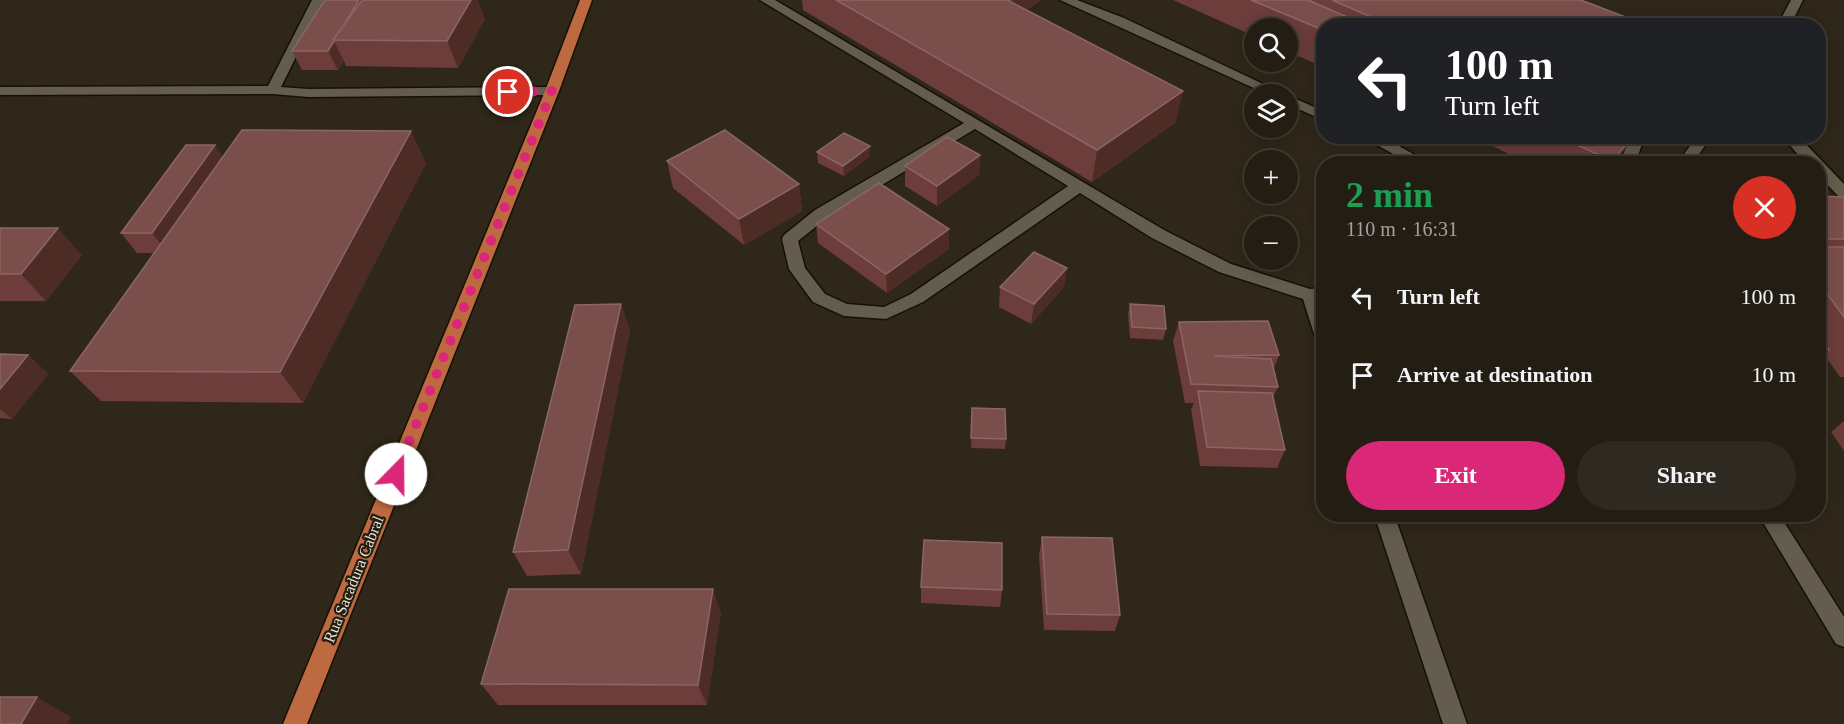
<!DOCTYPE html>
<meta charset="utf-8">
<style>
:root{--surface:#231d13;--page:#2f2a21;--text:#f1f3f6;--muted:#a3a2a0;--line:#403b33;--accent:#db2777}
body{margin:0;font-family:"Times New Roman",serif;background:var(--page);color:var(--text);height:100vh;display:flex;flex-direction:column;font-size:22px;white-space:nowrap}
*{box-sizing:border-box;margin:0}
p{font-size:20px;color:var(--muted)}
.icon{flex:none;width:33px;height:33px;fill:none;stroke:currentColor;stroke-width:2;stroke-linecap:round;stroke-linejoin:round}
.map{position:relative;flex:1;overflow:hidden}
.details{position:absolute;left:1316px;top:156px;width:510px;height:366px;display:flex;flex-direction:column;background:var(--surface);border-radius:24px;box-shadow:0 3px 15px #0003,0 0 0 2px var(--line)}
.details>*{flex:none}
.top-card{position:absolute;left:1316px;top:18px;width:510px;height:126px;border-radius:24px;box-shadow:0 3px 15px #0003,0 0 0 2px var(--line);background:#202124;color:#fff;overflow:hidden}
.controls{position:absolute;left:1244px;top:18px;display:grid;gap:12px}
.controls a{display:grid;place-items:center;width:54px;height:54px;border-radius:50%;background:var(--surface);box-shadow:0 3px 15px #0003,0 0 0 2px var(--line);font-size:30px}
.pin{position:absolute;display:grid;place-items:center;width:51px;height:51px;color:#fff;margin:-26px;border:3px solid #fff;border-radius:50%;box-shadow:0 2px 6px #0007}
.me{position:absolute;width:66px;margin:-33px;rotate:22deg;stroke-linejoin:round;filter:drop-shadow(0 0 4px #0008)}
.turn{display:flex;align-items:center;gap:21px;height:126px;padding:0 30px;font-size:27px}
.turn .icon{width:78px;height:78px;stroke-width:2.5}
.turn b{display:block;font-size:42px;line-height:51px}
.round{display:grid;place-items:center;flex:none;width:63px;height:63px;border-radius:32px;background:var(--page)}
.headline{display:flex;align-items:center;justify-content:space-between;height:102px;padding:0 30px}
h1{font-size:36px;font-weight:600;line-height:45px;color:#1e9e55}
.button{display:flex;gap:12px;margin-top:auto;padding:12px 30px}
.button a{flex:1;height:69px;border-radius:36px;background:var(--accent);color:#fff;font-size:24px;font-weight:600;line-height:69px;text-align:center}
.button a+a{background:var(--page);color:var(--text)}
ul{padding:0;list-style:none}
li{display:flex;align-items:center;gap:18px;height:78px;padding:0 30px}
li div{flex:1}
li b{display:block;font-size:22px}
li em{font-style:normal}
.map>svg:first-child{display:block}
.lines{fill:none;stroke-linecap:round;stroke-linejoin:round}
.minor-casing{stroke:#171004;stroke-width:3}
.major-casing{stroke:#171004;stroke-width:3}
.minor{fill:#645c4c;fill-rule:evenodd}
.major{fill:#bd6a41;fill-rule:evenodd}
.wall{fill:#6c3d3a}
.shaded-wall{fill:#4e2c26}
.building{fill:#7a4f4b;stroke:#8b6662;stroke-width:1.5}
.route{stroke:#db2777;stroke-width:10;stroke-dasharray:0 18}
.labels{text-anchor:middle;stroke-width:4.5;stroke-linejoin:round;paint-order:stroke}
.street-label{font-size:16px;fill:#e8e4db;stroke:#251e10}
</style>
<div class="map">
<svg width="1844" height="724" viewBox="0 0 1844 724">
<rect width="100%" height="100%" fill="#2f2719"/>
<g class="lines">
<defs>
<path id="minor" d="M312,0H324L281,87L308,89L552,87L559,91L552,95L308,97L273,94L0,95V87L268,86Z
M760,0H775L1164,230L1231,264L1310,289L1323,288V300H1320L1323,308V341L1317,339L1314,334L1303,299L1219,272L1152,238L1080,193L923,302L886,319L844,316L813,302L789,269L782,239L784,235L815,210L964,123ZM975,129L1068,186L911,294L884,307L847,304L825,294L805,268L798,241L827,218Z
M1060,0H1077L1124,18L1284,94H1267Z
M1791,0H1803L1790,26H1777Z
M1287,95L1323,111V120L1287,104Z
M1361,136H1381L1431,164H1411Z
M1630,136H1645L1635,164H1620Z
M1697,136H1712L1692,164H1677Z
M1782,136H1798L1844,184V198L1839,197L1818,175V164H1806Z
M1374,514H1394L1467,724H1443Z
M1758,514H1779L1844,617V647L1836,644Z"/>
<path id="major" d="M580,0H592L559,91L307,724H283L545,91Z"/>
</defs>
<use href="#minor" class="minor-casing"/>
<use href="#major" class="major-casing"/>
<use href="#minor" class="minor"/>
<use href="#major" class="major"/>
</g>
<path class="wall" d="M325,0L485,19L458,68L346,66L344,61L338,70H302L292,51Z
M802,0H1041L1026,10L1176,122L1092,182L803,10Z
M1173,0H1581L1649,26H1323V80L1317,77L1321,66L1287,51V28H1254V36Z
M1472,136H1628L1632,138L1616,164H1529Z
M817,152L870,156L844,176L818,163Z
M980,155L979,175L937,206L905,186V166Z
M223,157L426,163L303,403L101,401L70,371L154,253H137L121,233Z
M667,161L799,184L802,211L744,245L673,188Z
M1818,196L1844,197V377H1840L1824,354L1818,361Z
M816,224L949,229V249L887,293L818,243Z
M0,228L82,255L46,301H0Z
M1067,268L1064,287L1031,324L999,307L1000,287Z
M621,304L630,330L581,574L527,576L513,552Z
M1130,304L1166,329L1163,340L1130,338L1128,314Z
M1179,322L1279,355L1274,368L1278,387L1273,397L1285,450L1277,468L1200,466L1191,409L1194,403H1185L1173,341Z
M0,354L28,355L48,374L12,419L0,418Z
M972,408L1006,439L1005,449L971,448Z
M1844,421V451L1831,432Z
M1042,537L1120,615L1115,631L1044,630L1039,555Z
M921,587L1002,590L1000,607L921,603Z
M721,612L707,705H498L481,684Z"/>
<path class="shaded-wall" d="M359,0H368L335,40Z
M471,0H478L485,19L458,68L447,41Z
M1014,0H1041L1009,21L1010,2Z
M334,41L344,61L338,70L328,51Z
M1183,91L1176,122L1092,182L1097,150Z
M411,131L426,163L303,403L280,372Z
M1632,138L1616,164H1611L1612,161Z
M215,145L228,164L168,253L152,233Z
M870,146V156L844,176L843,166Z
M980,155L979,175L937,206V186Z
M799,184L802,211L744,245L739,219Z
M58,228L82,255L46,301L21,274Z
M949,229V249L887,293L886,274Z
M1067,268L1064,287L1031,324L1034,304Z
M621,304L630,330L581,574L568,550Z
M28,355L48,374L12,419L0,409V389Z
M713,589L721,612L707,705L698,685Z
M37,697L71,717L67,724H21Z"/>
<path class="building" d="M325,0H359L344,25L333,40L334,41L328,51H292Z
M362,0H471L447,41L333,40Z
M836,0H1007L1183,91L1097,150Z
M1251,0H1308L1368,26H1323V30Z
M1332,0H1581L1649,26H1392Z
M242,130L411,131L280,372L70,371Z
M725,130L799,184L739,219L667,161Z
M844,133L870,146L843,166L817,152Z
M1558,136H1628L1632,138L1612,161Z
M947,137L980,155L937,186L905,166Z
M186,145H215L152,233H121Z
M879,183L949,229L886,274L816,224Z
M1818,196L1844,197V239H1818Z
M0,228H58L21,274H0Z
M1818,247H1844V317L1818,281Z
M1034,252L1067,268L1034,304L1000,287Z
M621,304L568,550L513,552L575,305Z
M1130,304L1164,306L1166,329L1132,327Z
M1268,321L1279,355L1214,356L1271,359L1278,387L1191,384L1179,322Z
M1818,330L1829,350L1818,349Z
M0,354L28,355L0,389Z
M1198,391L1272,393L1285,450L1207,447Z
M972,408L1005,409L1006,439L971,438Z
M1042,537L1112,538L1120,615L1047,614Z
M924,540L1002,543V590L921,587Z
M509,589H713L698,685L481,684Z
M0,697H37L21,724H0Z"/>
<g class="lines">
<path class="route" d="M396,474L552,91L508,92"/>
</g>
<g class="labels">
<g class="street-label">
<text transform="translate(353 579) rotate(-68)" y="6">Rua Sacadura Cabral</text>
</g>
</g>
</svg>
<div class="controls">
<a><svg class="icon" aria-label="search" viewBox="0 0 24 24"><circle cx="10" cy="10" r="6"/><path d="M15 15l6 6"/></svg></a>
<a><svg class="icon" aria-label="layers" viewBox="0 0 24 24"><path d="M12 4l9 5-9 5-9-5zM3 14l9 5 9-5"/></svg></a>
<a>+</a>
<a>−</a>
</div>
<div class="pin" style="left:508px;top:92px;background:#d93025"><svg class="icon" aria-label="arrive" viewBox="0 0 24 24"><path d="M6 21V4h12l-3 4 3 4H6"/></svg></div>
<svg class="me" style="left:396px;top:474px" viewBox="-20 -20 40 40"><circle r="19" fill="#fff"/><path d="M0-13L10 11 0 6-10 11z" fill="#db2777"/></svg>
<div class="top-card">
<div class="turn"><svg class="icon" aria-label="left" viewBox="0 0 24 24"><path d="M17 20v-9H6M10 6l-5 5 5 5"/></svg><div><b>100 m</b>Turn left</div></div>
</div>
<section class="details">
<div class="headline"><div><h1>2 min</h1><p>110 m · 16:31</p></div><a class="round" style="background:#d93025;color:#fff"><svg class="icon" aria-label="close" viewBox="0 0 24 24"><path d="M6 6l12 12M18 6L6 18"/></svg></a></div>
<ul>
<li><svg class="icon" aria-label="left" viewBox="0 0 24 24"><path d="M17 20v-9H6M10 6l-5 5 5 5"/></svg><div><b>Turn left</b></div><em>100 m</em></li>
<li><svg class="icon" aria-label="arrive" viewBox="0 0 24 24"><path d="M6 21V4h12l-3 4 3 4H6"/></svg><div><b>Arrive at destination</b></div><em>10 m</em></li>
</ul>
<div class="button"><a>Exit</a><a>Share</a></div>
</section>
</div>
